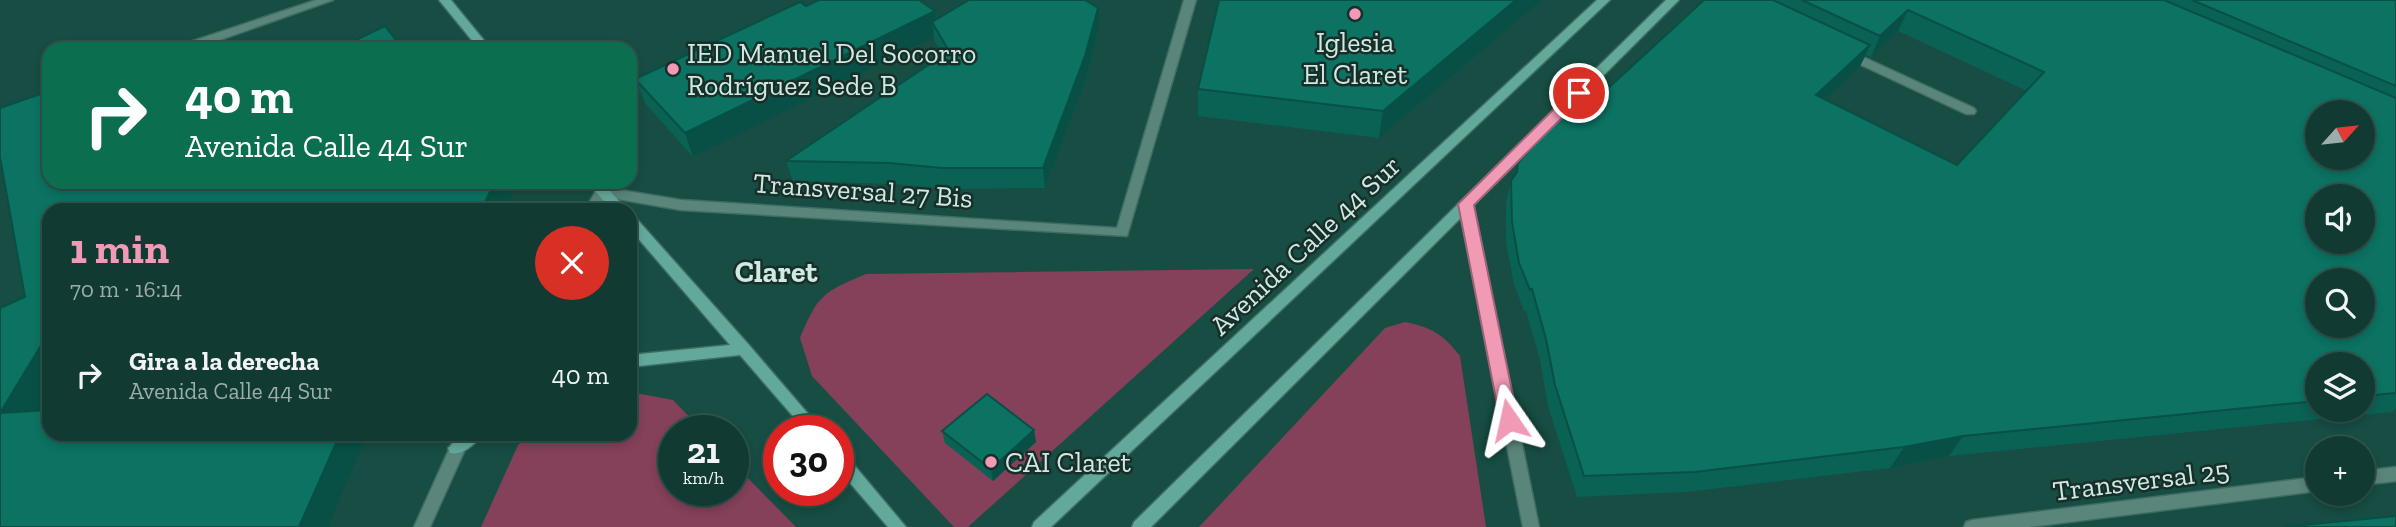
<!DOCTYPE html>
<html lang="es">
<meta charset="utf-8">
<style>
:root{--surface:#113a32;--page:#1a413a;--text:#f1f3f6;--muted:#9cadac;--line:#30544d;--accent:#f09ab6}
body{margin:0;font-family:"Zilla Slab",serif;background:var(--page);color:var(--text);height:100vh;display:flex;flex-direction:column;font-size:26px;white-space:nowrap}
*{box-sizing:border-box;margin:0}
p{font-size:23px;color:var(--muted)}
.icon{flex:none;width:38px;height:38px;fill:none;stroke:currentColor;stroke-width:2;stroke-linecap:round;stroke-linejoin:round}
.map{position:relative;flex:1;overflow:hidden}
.drawer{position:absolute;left:42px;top:203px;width:595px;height:238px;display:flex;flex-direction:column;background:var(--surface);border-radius:21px;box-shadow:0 4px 10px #0003,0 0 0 2px var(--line)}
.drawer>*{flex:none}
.hud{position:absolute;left:42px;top:42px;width:595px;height:147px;border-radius:21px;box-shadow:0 4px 10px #0003,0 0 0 2px var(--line);background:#0b6e4f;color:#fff;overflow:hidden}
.needle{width:46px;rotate:63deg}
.buttons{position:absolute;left:2305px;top:100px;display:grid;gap:14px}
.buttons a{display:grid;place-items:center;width:70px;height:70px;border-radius:50%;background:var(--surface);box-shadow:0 4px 10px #0003,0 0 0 2px var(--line);font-size:35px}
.speed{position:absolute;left:658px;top:415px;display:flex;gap:14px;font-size:35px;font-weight:700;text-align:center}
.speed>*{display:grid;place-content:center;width:91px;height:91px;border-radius:50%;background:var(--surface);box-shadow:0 4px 10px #0003,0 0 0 2px var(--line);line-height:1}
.speed small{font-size:18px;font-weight:400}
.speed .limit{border:10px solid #d22;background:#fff;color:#111}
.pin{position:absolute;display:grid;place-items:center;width:60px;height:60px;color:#fff;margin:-30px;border:4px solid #fff;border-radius:50%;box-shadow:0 2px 7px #0007}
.me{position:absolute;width:77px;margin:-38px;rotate:349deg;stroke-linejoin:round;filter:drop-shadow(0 0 5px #0008)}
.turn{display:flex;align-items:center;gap:24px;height:147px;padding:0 28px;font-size:32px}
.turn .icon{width:91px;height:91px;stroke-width:2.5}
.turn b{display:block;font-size:49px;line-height:60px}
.round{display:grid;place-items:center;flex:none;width:74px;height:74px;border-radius:37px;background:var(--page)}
.headline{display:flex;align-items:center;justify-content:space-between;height:119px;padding:0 28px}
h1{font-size:42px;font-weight:700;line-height:52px;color:var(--accent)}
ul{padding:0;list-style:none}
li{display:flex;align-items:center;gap:21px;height:105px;padding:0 28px}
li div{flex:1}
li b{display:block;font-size:26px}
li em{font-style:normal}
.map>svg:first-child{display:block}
.green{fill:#844159}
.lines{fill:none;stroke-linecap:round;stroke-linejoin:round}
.lane-casing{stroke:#3c6c63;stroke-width:3}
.street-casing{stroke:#3c6c63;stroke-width:3}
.secondary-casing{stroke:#3c6c63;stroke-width:3}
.lane{fill:#5a857b;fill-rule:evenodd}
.street{fill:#5a857b;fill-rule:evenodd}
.secondary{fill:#63a999;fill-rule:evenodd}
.wall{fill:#0a6254;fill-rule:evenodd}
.shaded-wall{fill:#085045}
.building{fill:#0c7262;stroke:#085045;stroke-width:2;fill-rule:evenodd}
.route{fill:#f09ab6;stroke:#9c6476;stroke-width:2}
.poi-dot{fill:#f09ab6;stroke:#182e29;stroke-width:2.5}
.labels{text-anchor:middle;stroke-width:5;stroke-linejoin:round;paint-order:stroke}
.poi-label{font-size:28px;fill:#cfeae3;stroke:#182e29;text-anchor:start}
.street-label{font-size:28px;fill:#cfeae3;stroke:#182e29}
.neighbourhood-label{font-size:30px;font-weight:bold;fill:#cfeae3;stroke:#182e29}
</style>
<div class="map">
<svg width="2396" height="527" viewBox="0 0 2396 527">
<rect width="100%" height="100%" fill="#174d43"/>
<path class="green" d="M1254,269L968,527H954L812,376L800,338C818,295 823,292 866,274Z
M1405,322C1431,327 1444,335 1460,356L1486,527H1199L1385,328Z
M630,392L673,400L702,430H674V490H733V463L796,527H481L518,445L532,434H630Z"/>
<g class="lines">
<defs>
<path id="lane" d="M1848,50L1974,108L1976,111L1974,114H1966L1844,57L1842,54Z"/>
<path id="street" d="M316,0H333L194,49H176L178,46Z
M1184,0H1196L1127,236L681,210L606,197L599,210H585L597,189L602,187L681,200L1117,228Z
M1466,199L1473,204L1539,527H1523L1459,204Z
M456,434H472L430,527H414Z
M2396,467V481L2362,485V471Z
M2317,477V491L2029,527H1964L1966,522L1972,520Z"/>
<path id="secondary" d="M439,0H451L491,49H479Z
M1597,0H1610L1051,527H1032L1034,522Z
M1666,0H1679L1151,527H1132L1134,522Z
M587,182H602L627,210H612Z
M630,215L635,217L749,345L822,430H805L740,355L630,367V355L730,345L630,229Z
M463,434H482C476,444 462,456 450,453L448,448Z
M838,451L844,453L906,527H888L838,469Z"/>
</defs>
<use href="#lane" class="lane-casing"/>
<use href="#street" class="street-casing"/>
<use href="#secondary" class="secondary-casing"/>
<use href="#lane" class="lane"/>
<use href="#street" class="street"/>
<use href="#secondary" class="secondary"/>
</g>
<path class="wall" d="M1219,0H1542L1379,138L1198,116V89Z
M1704,0H2396V408L2392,412L1949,456L1890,468L1686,492L1577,497L1548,406L1540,360L1526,311H1524L1514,284L1506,243V203L1511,181L1515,175L1518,163L1579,115ZM1898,31L2027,91L1957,165L1825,99L1860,66L1866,55L1871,57ZM2317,364H2362V410H2317Z
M806,6L935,11L937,19L1099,28L1087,76L1045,188L946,189L894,184L793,181L786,161L943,55L935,42L934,37L693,157L645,103L635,79Z
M942,431L1036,442L993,481L945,443Z"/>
<path class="shaded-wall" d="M1516,0H1542L1379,138L1383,111Z
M1098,8L1099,28L1087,76L1045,188L1043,168Z
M1908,10L1898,31L1871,57L1880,36Z
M935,11L939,34L932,22L934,37L693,157L685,133Z
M1870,45L1860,66L1807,116L1816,95Z
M495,182H510L514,190L505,210H481Z
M49,337V394L25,435L0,413L40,347Z
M1034,430L1036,442L993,481L991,469Z
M340,434H367L328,527H299Z
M1963,436L1949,456L1890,468L1904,447Z"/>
<path class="building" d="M819,0H919L935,11L685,133L635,79L800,2L806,6Z
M969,0H1085L1098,8L1085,56L1043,168H942L889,163L786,161L949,51L932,22Z
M1219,0H1516L1383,111L1198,89Z
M1704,0H1773L1870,45L1816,95L1957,165L2044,72L1908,10L1880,36L1802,0H2164L2396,98V393L2362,396V364H2317V401L1963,436L1904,447L1695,472L1584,476L1555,385L1546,339L1532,289L1530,290L1519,263L1512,222L1511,181L1517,172L1518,163L1567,108L1579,115ZM2317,112H2362V158H2317ZM2317,196H2362V242H2317ZM2317,280H2362V326H2317Z
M2192,0H2396V86Z
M385,26L403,49H337Z
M49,91V182H495L481,210H49V337L40,347L0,413V308L25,297L0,157V108Z
M987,394L1034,430L991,469L942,431Z
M49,410V434H340L299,527H0V413Z
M2396,516V527H2283Z"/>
<path class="route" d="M1579,88L1584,89V96L1474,205L1518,420L1515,425H1503L1500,420L1458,204L1574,89Z"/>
<g class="poi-dot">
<circle cx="1355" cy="14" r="7"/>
<circle cx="673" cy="69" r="7"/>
<circle cx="991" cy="462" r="7"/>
</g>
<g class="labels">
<g class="poi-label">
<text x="1355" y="52" text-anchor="middle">Iglesia<tspan x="1355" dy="32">El Claret</tspan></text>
<text x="687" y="63">IED Manuel Del Socorro<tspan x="687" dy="32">Rodríguez Sede B</tspan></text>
<text x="1005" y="472">CAI Claret</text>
</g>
<g class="street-label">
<text transform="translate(863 190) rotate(4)" y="10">Transversal 27 Bis</text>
<text transform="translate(1305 245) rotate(-43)" y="10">Avenida Calle 44 Sur</text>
<text transform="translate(2141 480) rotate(-7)" y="10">Transversal 25</text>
</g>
<g class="neighbourhood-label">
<text x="776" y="282">Claret</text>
</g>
</g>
</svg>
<div class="buttons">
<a><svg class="needle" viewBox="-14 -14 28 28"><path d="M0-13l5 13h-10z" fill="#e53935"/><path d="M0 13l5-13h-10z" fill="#9cadac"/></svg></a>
<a><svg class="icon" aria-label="sound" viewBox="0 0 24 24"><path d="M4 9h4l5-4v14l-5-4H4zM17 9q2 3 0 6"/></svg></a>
<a><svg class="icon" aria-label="search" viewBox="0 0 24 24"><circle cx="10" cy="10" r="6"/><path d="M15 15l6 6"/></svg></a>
<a><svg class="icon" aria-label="layers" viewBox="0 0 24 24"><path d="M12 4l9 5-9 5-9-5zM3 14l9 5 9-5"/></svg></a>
<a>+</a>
</div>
<div class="speed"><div>21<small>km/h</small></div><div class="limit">30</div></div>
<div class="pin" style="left:1579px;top:93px;background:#d93025"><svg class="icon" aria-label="arrive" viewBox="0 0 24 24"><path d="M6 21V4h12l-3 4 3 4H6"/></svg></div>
<svg class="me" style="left:1509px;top:420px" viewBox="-20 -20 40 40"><path d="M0-17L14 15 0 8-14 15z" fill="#f09ab6" stroke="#fff" stroke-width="4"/></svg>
<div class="hud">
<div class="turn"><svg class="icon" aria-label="right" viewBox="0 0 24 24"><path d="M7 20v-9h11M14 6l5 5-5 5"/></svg><div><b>40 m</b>Avenida Calle 44 Sur</div></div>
</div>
<section class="drawer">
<div class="headline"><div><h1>1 min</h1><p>70 m · 16:14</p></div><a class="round" style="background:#d93025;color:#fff"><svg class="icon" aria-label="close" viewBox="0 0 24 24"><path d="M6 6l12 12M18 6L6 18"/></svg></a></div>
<ul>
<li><svg class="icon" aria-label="right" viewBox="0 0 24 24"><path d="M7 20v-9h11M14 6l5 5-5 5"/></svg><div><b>Gira a la derecha</b><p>Avenida Calle 44 Sur</p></div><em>40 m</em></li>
</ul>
</section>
</div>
